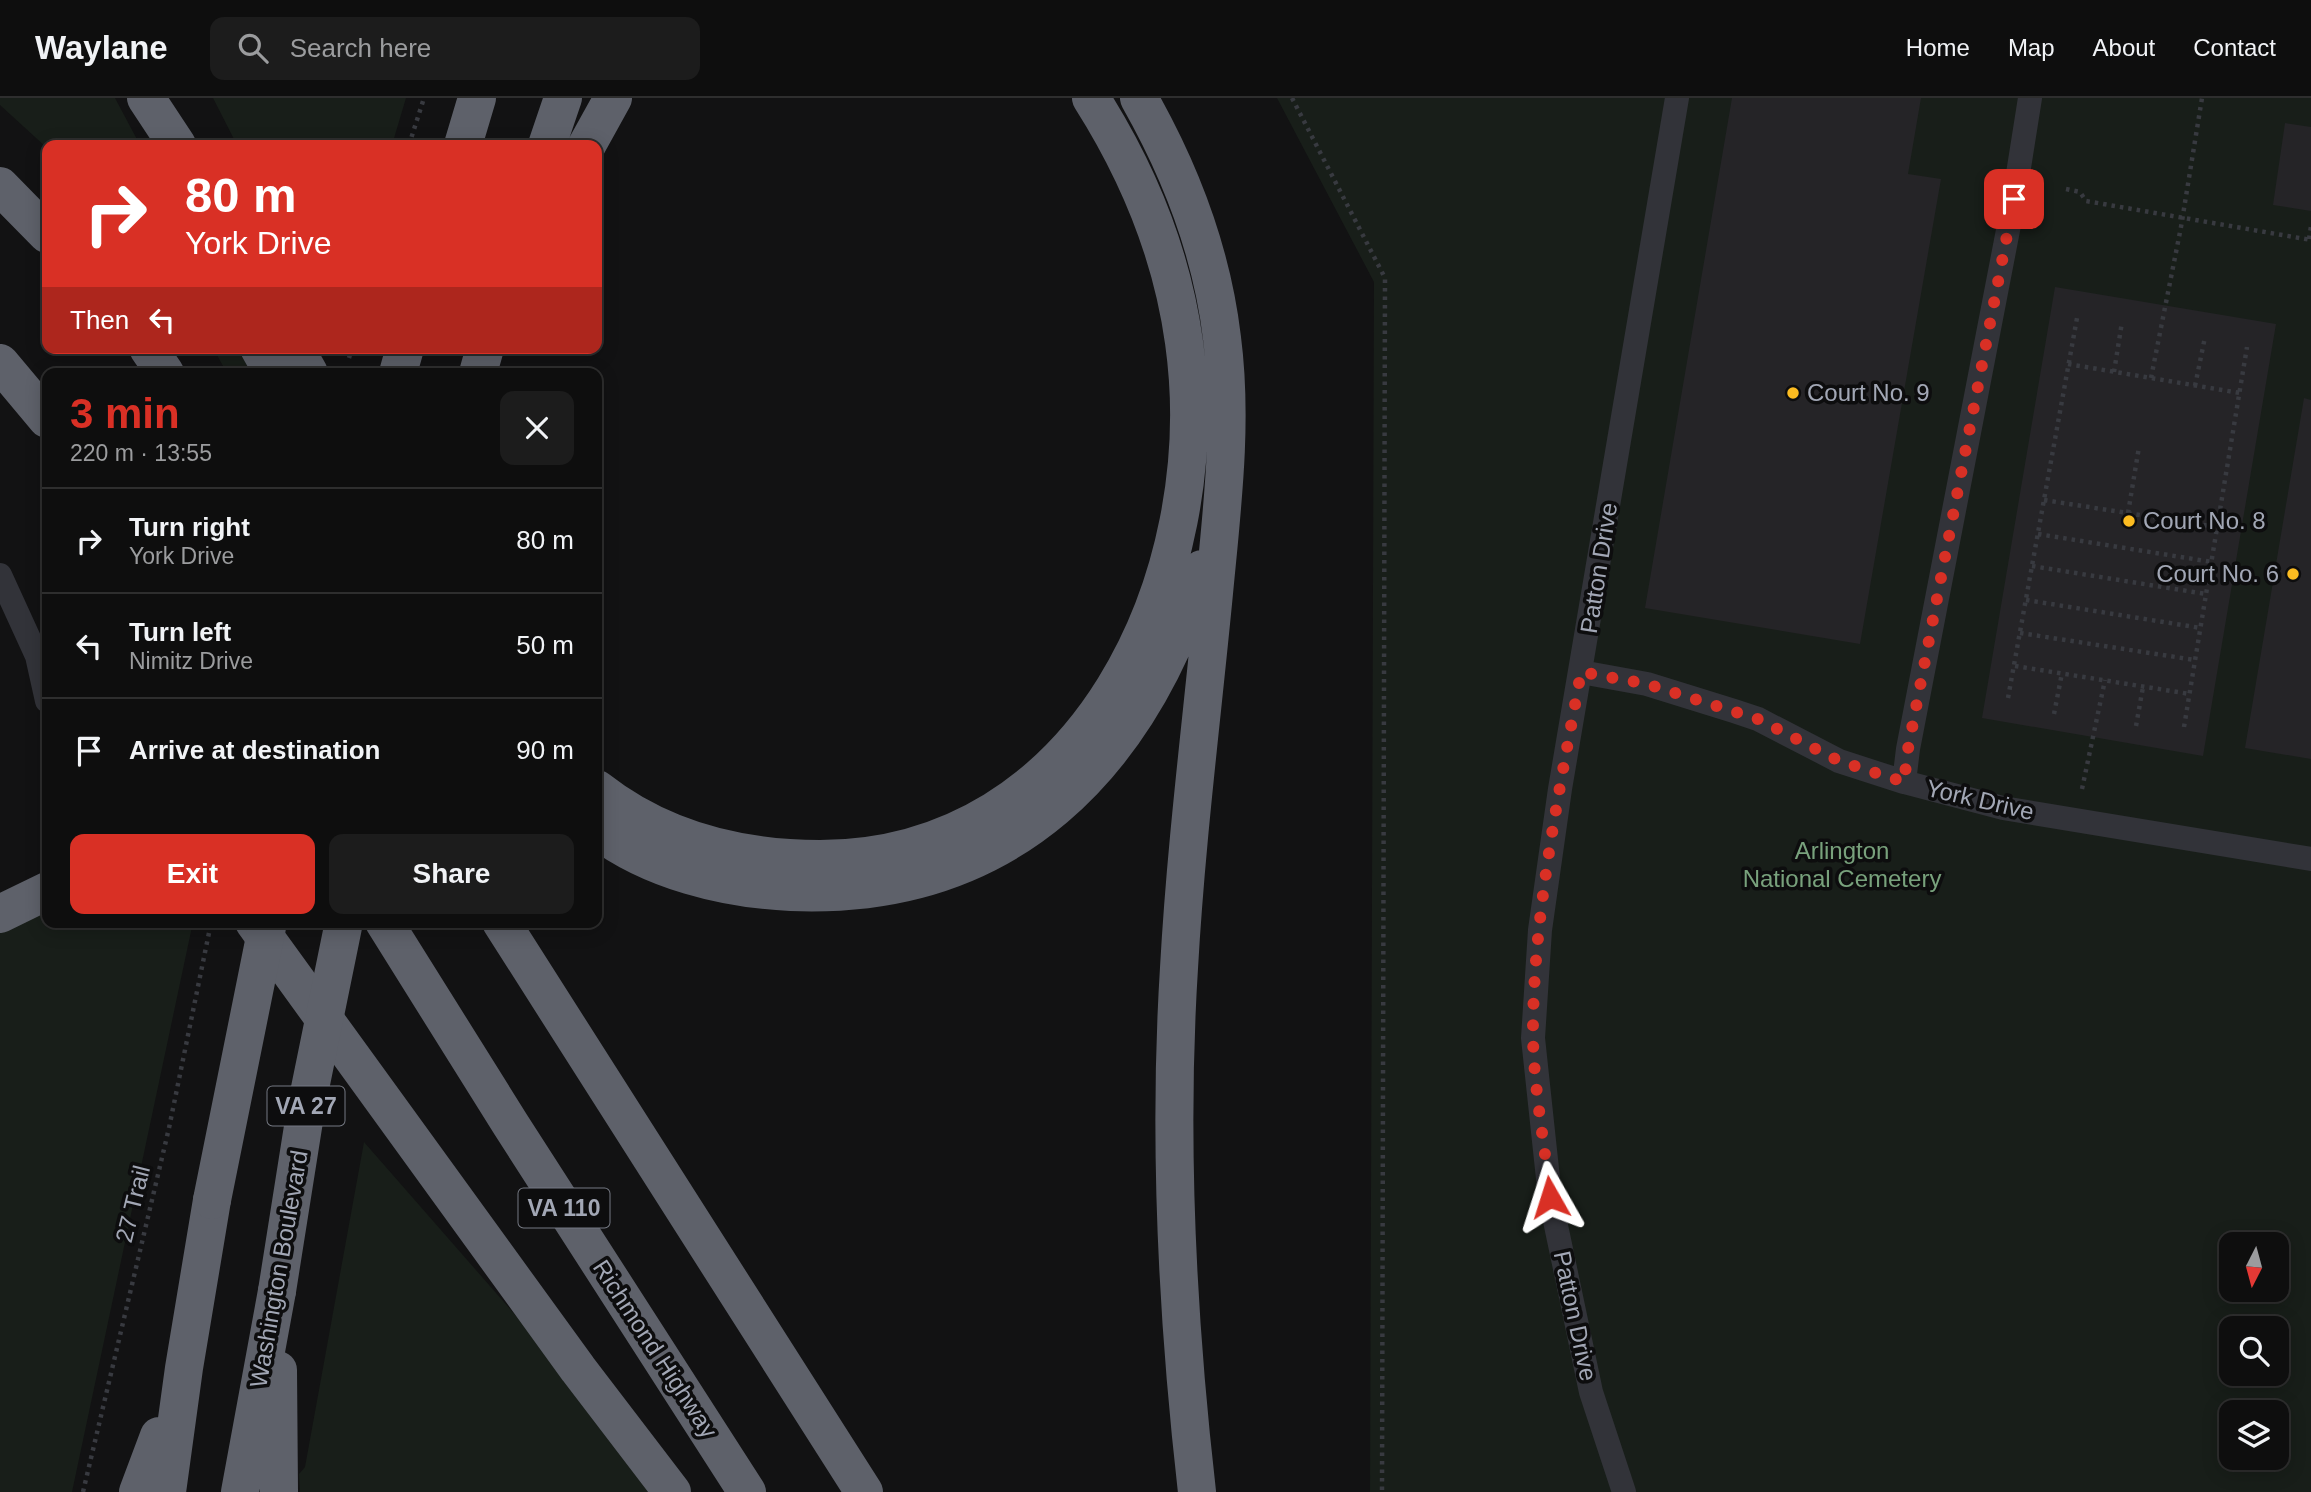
<!DOCTYPE html>
<meta charset="utf-8">
<style>
:root{--surface:#0e0e0e;--page:#1c1c1c;--text:#f1f3f6;--muted:#9b9c9e;--line:#2e2e2e;--accent:#d93025}
body{margin:0;font-family:Helvetica,sans-serif;background:var(--page);color:var(--text);height:100vh;display:flex;flex-direction:column;font-size:26px;white-space:nowrap}
*{box-sizing:border-box;margin:0}
p{font-size:23px;color:var(--muted)}
.icon{flex:none;width:38px;height:38px;fill:none;stroke:currentColor;stroke-width:2;stroke-linecap:round;stroke-linejoin:round}
.map{position:relative;flex:1;overflow:hidden}
.details{position:absolute;left:42px;top:270px;width:560px;height:560px;display:flex;flex-direction:column;background:var(--surface);border-radius:14px;box-shadow:0 4px 18px #0003,0 0 0 2px var(--line)}
.details>*{flex:none}
.hud{position:absolute;left:42px;top:42px;width:560px;height:214px;border-radius:14px;box-shadow:0 4px 18px #0003,0 0 0 2px var(--line);background:#d93025;color:#fff;overflow:hidden}
.needle{width:46px;rotate:186deg}
.tools{position:absolute;left:2219px;top:1134px;display:grid;gap:14px}
.tools a{display:grid;place-items:center;width:70px;height:70px;border-radius:14px;background:var(--surface);box-shadow:0 4px 18px #0003,0 0 0 2px var(--line);font-size:35px}
.pin{position:absolute;display:grid;place-items:center;width:60px;height:60px;color:#fff;margin:-30px;border-radius:14px;box-shadow:0 4px 10px #0006}
.me{position:absolute;width:77px;margin:-38px;rotate:354deg;stroke-linejoin:round;filter:drop-shadow(0 0 5px #0008)}
.turn{display:flex;align-items:center;gap:24px;height:147px;padding:0 28px;font-size:32px}
.turn .icon{width:91px;height:91px;stroke-width:2.5}
.turn b{display:block;font-size:49px;line-height:60px}
.then{display:flex;align-items:center;height:66px;padding:0 28px;background:#0003;gap:14px;font-size:26px}
.round{display:grid;place-items:center;flex:none;width:74px;height:74px;border-radius:14px;background:var(--page)}
.headline{display:flex;align-items:center;justify-content:space-between;height:119px;padding:0 28px}
h1{font-size:42px;font-weight:700;line-height:52px;color:var(--accent)}
.action{display:flex;gap:14px;margin-top:auto;padding:14px 28px}
.action a{flex:1;height:80px;border-radius:14px;background:var(--accent);color:#fff;font-size:28px;font-weight:700;line-height:80px;text-align:center}
.action a+a{background:var(--page);color:var(--text)}
ul{padding:0;list-style:none}
li{display:flex;align-items:center;gap:21px;height:105px;padding:0 28px;border-top:2px solid var(--line)}
li div{flex:1}
li b{display:block;font-size:26px}
li em{font-style:normal}
header{display:flex;align-items:center;gap:42px;box-sizing:border-box;height:98px;padding:0 35px;background:var(--surface);border-bottom:2px solid var(--line)}
header strong{font-size:33px}
nav{display:flex;gap:38px;margin-inline-start:auto;font-size:24px}
.search{width:490px;height:63px;background:var(--page);display:flex;align-items:center;gap:18px;box-sizing:border-box;padding:0 24px;border-radius:14px;color:var(--muted);font-size:26px}
.map>svg:first-child{display:block}
.green{fill:#181e19;fill-rule:evenodd}
.building{fill:#252427}
.lines{fill:none;stroke-linecap:round;stroke-linejoin:round}
.path{stroke:#383a40;stroke-width:4.5;stroke-dasharray:3.5 5;stroke-linecap:butt}
.service{stroke:#323339;stroke-width:24}
.motorway{stroke:#5e616a;stroke-width:38}
.motorway-bridge{stroke:#5e616a;stroke-width:38}
.route{stroke:#d93025;stroke-width:12;stroke-dasharray:0 21.6}
.poi-dot{fill:#fcbc21;stroke:#0d0d0e;stroke-width:2.5}
.labels{text-anchor:middle;stroke-width:7;stroke-linejoin:round;paint-order:stroke}
.shield{fill:#0d0d0e;stroke:#757983;stroke-width:2}
.shield-label{font-size:23px;font-weight:bold;fill:#a2a7b5}
.poi-label{font-size:24px;fill:#a2a7b5;stroke:#0d0d0e;text-anchor:start}
.street-label{font-size:24px;fill:#a2a7b5;stroke:#0d0d0e}
.park-label{font-size:24px;fill:#78a17c;stroke:#0d0d0e}
</style>
<header>
<strong>Waylane</strong>
<div class="search"><svg class="icon" aria-label="search" viewBox="0 0 24 24"><circle cx="10" cy="10" r="6"/><path d="M15 15l6 6"/></svg>Search here</div>
<nav><a>Home</a><a>Map</a><a>About</a><a>Contact</a></nav>
</header>
<div class="map">
<svg width="2311" height="1394" viewBox="0 0 2311 1394">
<rect width="100%" height="100%" fill="#121213"/>
<path class="green" d="M0,0H115L140,47H47V50L0,7Z
M213,0H406L392,47H237Z
M1277,0H2311V1394H1370L1374,184ZM2231,1146H2277V1192H2231ZM2231,1230H2277V1276H2231ZM2231,1314H2277V1360H2231Z
M213,250H245L258,275H227Z
M47,811V824H193L72,1394H0V834Z
M364,1044L670,1394H300L299,1376L305,1369Z"/>
<path class="building" d="M1732,0H1921L1908,76L1941,81L1860,546L1645,510Z
M2285,25L2311,29V113L2273,107Z
M2055,189L2276,226L2203,658L1982,620Z
M2304,300L2311,302V661L2245,650Z"/>
<g class="lines">
<path class="path" d="M1292,0L1385,180L1382,1394
M409,47L424,0
M2066,91L2080,94L2086,103L2311,142
M2309,141L2311,128
M349,260L352,250
M2068,266L2240,295
M2114,274L2122,224
M2151,280L2181,129L2202,0
M2195,288L2205,239
M2044,402L2217,429
M2128,415L2139,349
M2038,436L2212,464
M2032,468L2206,496
M2026,502L2201,530
M2020,535L2195,562
M2015,568L2190,596
M2008,600L2077,220
M2054,616L2062,575
M2136,628L2143,589
M2184,629L2247,249
M2082,691L2105,582
M83,1394L169,1030L211,825"/>
<path class="service" d="M0,477L37,558L47,603
M1581,574L1647,586L1734,613L1758,621L1839,663L1904,684L2003,710L2311,761
M1904,684L1908,651L2014,101L2030,0
M1624,1394L1591,1294L1550,1099L1533,940L1540,832L1560,691L1677,0"/>
<path class="motorway" d="M146,0L177,47
M1139,0C1181,74 1212,155 1222,240C1233,324 1222,411 1214,495C1202,620 1186,744 1179,870C1168,1045 1177,1219 1197,1394
M463,47L477,0
M547,47L563,0
M587,47L613,0
M0,88L47,136
M148,250L165,275
M259,250L273,275
M295,250L309,275
M0,265L47,321
M398,275L405,250
M478,275L485,250
M597,691C662,742 739,761 820,761C1086,760 1217,479 1184,244C1172,157 1138,74 1091,0
M597,732C651,773 725,791 791,794C1010,803 1139,668 1202,471
M0,816L47,793
M254,824L578,1271L672,1394
M384,824L511,1027L747,1394
M501,824L864,1394
M278,1272L279,1394
M138,1394L159,1338
M167,1394L184,1270L212,1102
M240,1394L277,1193"/>
<path class="motorway-bridge" d="M212,1102L268,824
M277,1193L306,1010L344,824"/>
</g>
<g class="lines">
<path class="route" d="M1550,1099C1545,1047 1534,992 1533,940C1532,822 1560,690 1581,574L1647,586L1758,621L1839,663L1904,684L1908,651L2014,101"/>
</g>
<g class="poi-dot">
<circle cx="1793" cy="295" r="7"/>
<circle cx="2129" cy="423" r="7"/>
<circle cx="2293" cy="476" r="7"/>
</g>
<g class="labels">
<g class="shield">
<rect x="267.5" y="988.5" width="77" height="39" rx="5"/>
<rect x="518.5" y="1090.5" width="91" height="39" rx="5"/>
</g>
<g class="shield-label">
<text x="306" y="1016">VA 27</text>
<text x="564" y="1118">VA 110</text>
</g>
<g class="poi-label">
<text x="1807" y="303">Court No. 9</text>
<text x="2143" y="431">Court No. 8</text>
<text x="2279" y="484" text-anchor="end">Court No. 6</text>
</g>
<g class="street-label">
<text transform="translate(1599 470) rotate(-81)" y="8">Patton Drive</text>
<text transform="translate(1980 702) rotate(13)" y="8">York Drive</text>
<text transform="translate(133 1106) rotate(-76)" y="8">27 Trail</text>
<text transform="translate(279 1171) rotate(-80)" y="8">Washington Boulevard</text>
<text transform="translate(1575 1218) rotate(78)" y="8">Patton Drive</text>
<text transform="translate(655 1251) rotate(57)" y="8">Richmond Highway</text>
</g>
<g class="park-label">
<text x="1842" y="761">Arlington<tspan x="1842" dy="28">National Cemetery</tspan></text>
</g>
</g>
</svg>
<div class="tools">
<a><svg class="needle" viewBox="-14 -14 28 28"><path d="M0-13l5 13h-10z" fill="#e53935"/><path d="M0 13l5-13h-10z" fill="#9b9c9e"/></svg></a>
<a><svg class="icon" aria-label="search" viewBox="0 0 24 24"><circle cx="10" cy="10" r="6"/><path d="M15 15l6 6"/></svg></a>
<a><svg class="icon" aria-label="layers" viewBox="0 0 24 24"><path d="M12 4l9 5-9 5-9-5zM3 14l9 5 9-5"/></svg></a>
</div>
<div class="pin" style="left:2014px;top:101px;background:#d93025"><svg class="icon" aria-label="arrive" viewBox="0 0 24 24"><path d="M6 21V4h12l-3 4 3 4H6"/></svg></div>
<svg class="me" style="left:1550px;top:1099px" viewBox="-20 -20 40 40"><path d="M0-17L14 15 0 8-14 15z" fill="#d93025" stroke="#fff" stroke-width="4"/></svg>
<div class="hud">
<div class="turn"><svg class="icon" aria-label="right" viewBox="0 0 24 24"><path d="M7 20v-9h11M14 6l5 5-5 5"/></svg><div><b>80 m</b>York Drive</div></div>
<div class="then">Then<svg class="icon" aria-label="left" viewBox="0 0 24 24"><path d="M17 20v-9H6M10 6l-5 5 5 5"/></svg></div>
</div>
<section class="details">
<div class="headline"><div><h1>3 min</h1><p>220 m · 13:55</p></div><a class="round"><svg class="icon" aria-label="close" viewBox="0 0 24 24"><path d="M6 6l12 12M18 6L6 18"/></svg></a></div>
<ul>
<li><svg class="icon" aria-label="right" viewBox="0 0 24 24"><path d="M7 20v-9h11M14 6l5 5-5 5"/></svg><div><b>Turn right</b><p>York Drive</p></div><em>80 m</em></li>
<li><svg class="icon" aria-label="left" viewBox="0 0 24 24"><path d="M17 20v-9H6M10 6l-5 5 5 5"/></svg><div><b>Turn left</b><p>Nimitz Drive</p></div><em>50 m</em></li>
<li><svg class="icon" aria-label="arrive" viewBox="0 0 24 24"><path d="M6 21V4h12l-3 4 3 4H6"/></svg><div><b>Arrive at destination</b></div><em>90 m</em></li>
</ul>
<div class="action"><a>Exit</a><a>Share</a></div>
</section>
</div>
